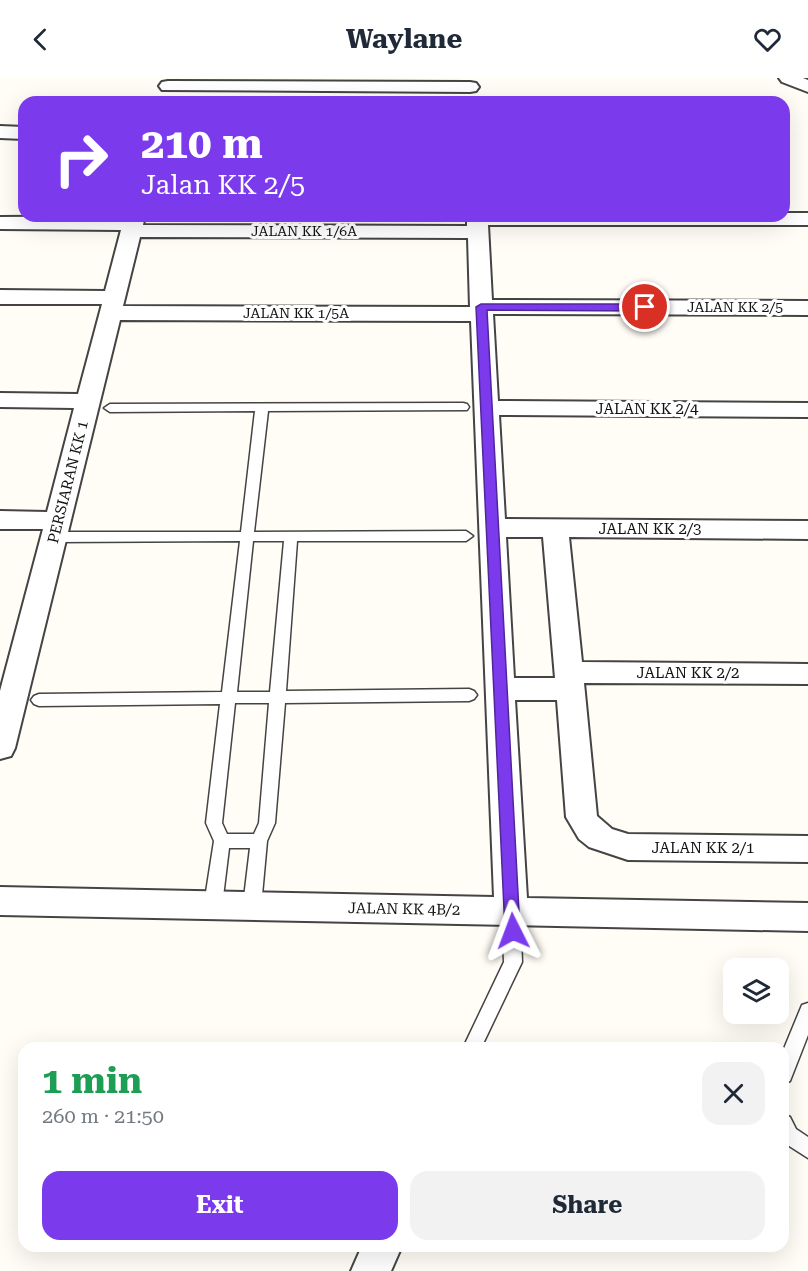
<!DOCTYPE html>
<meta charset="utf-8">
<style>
:root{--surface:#fff;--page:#f2f2f3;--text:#1f2937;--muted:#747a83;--accent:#7c3aed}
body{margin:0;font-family:"Roboto Serif",serif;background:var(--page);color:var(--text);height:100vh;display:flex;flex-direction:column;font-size:22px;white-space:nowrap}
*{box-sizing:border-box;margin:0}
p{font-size:20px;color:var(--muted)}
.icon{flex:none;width:33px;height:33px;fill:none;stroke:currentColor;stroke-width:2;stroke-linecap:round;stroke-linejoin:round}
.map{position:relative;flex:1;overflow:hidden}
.sheet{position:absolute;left:18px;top:964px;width:771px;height:210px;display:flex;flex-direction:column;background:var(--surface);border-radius:18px;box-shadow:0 6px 24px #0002}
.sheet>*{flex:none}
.banner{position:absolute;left:18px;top:18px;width:772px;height:126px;border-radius:18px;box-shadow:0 6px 24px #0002;background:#7c3aed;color:#fff;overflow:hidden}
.controls{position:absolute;left:723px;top:880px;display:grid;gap:12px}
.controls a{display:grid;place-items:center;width:66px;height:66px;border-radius:12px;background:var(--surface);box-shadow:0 6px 24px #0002;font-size:30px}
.pin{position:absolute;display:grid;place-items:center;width:51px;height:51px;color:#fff;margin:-26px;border:3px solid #fff;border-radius:50%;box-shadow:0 2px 6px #0007}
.me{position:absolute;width:66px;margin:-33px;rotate:357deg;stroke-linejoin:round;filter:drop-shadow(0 0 4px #0008)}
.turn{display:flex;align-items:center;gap:21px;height:126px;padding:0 24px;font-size:27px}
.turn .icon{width:78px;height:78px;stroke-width:2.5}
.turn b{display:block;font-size:42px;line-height:51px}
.round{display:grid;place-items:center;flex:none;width:63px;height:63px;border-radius:18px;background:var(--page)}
.headline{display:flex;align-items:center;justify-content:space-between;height:102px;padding:0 24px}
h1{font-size:36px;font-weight:700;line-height:45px;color:#1e9e55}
.cta{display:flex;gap:12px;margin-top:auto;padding:12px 24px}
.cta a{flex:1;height:69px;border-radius:18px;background:var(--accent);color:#fff;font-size:24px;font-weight:700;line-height:69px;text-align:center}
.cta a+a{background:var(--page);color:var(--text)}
header{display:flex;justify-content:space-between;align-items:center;height:78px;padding:0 24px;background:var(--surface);font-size:27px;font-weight:700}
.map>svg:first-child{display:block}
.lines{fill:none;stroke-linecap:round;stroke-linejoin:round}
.lane-casing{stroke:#444;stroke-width:3}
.street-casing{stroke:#444;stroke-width:4}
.lane{fill:#fff;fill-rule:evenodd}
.street{fill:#fff;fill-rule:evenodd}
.route{fill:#7c3aed;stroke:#51269a;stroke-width:1.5}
.labels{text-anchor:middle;stroke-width:6;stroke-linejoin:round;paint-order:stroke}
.far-street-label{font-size:14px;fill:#111;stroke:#fff}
.street-label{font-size:15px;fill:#111;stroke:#fff}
</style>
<header><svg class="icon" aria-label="back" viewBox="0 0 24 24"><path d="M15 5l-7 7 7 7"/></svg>Waylane<svg class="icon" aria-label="heart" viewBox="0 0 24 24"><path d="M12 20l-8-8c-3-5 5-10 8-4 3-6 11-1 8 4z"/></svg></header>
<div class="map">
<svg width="808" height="1193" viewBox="0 0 808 1193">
<rect width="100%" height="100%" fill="#fffdf5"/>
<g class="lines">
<defs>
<path id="lane" d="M463,325L467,326L469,329L467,332L268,333L254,454L466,453L473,458L466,463H297L286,613L469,611L474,613L477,617L474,621L469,623L285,625L275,745L267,763L261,828L258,833L252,835L246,833L243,828L250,770H229L222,827L219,832L213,834L207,832L204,827L214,763L206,745L220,626L39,628L34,626L31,622L34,618L39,616L222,614L240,463L54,464L47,459L54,454H241L255,333L110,334L104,330L110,326ZM253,463H284L270,614H237ZM235,625H269L259,745L254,756H227L222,745Z
M511,826L517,828L520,833L522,884L481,970H463L504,884L502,833L505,828Z
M808,925V957L790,1003L783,1006V973L802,927Z
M783,1036L790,1039L796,1051L808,1059V1080L783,1064Z"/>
<path id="street" d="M779,0H803L808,2V14L782,4Z
M168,3L470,4L476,5L479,9L476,13L470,14L162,12L159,8L162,4Z
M0,48L24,49V61L0,60Z
M784,135H808V147H488L492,222L808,223V237L493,236L498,323L808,325V339L499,337L505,441L808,443V461L569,459L582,584L808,586V606L584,605L597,738L612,751L628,756L808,758V784L628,782L589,769L579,761L566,739L557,622H515L527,820L808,825V853L0,837V809L494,819L471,243L120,242L15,670L11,678L0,681V613L43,451H0V433L47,434L74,330L0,329V315L78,316L102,226H0V212L105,213L121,152L0,151V139L145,138L143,147L467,148V138H784ZM140,159L468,160L470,229L123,228ZM506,459H543L555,600H514Z
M362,1168H402L391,1193H351Z"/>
</defs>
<use href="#lane" class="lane-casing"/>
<use href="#street" class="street-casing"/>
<use href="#lane" class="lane"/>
<use href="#street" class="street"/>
</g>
<path class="route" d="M481,226H645L650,229L645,233L487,232L520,853L518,858L513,860L507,858L505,853L476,229Z"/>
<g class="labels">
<g class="far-street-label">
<text x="304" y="158">JALAN KK 1/6A</text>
<text x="735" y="234">JALAN KK 2/5</text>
<text x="296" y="240">JALAN KK 1/5A</text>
</g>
<g class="street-label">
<text x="647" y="336">JALAN KK 2/4</text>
<text transform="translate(68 404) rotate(-76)" y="5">PERSIARAN KK 1</text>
<text x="650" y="456">JALAN KK 2/3</text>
<text x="688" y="600">JALAN KK 2/2</text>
<text x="703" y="775">JALAN KK 2/1</text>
<text transform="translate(404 831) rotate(1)" y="5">JALAN KK 4B/2</text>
</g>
</g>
</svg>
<div class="controls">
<a><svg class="icon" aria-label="layers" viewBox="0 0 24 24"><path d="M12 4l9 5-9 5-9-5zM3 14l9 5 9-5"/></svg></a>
</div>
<div class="pin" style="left:645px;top:229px;background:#d93025"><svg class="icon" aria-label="arrive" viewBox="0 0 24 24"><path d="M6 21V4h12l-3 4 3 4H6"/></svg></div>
<svg class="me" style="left:513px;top:853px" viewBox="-20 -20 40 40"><path d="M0-17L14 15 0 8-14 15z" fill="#7c3aed" stroke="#fff" stroke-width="4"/></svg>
<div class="banner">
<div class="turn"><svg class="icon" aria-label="right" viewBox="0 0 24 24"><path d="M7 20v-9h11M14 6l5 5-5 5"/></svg><div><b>210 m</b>Jalan KK 2/5</div></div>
</div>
<section class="sheet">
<div class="headline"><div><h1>1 min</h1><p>260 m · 21:50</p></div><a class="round"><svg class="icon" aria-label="close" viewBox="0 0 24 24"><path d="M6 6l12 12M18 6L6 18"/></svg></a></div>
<div class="cta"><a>Exit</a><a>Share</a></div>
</section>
</div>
